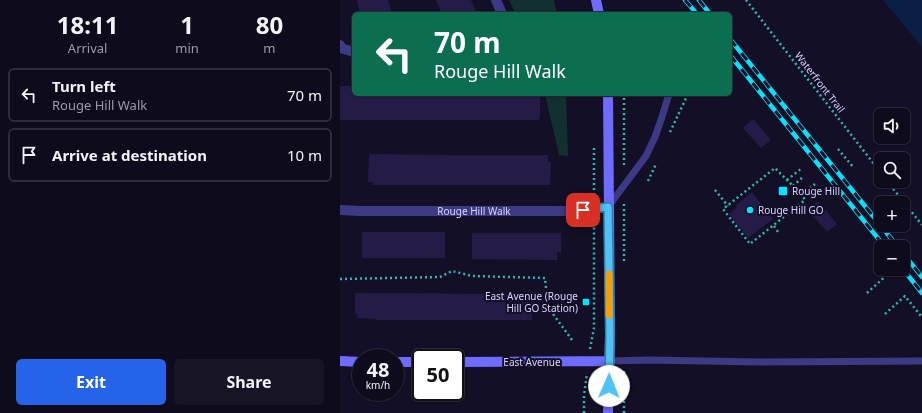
<!DOCTYPE html>
<meta charset="utf-8">
<style>
:root{--surface:#0e0b1c;--page:#171425;--text:#f1f3f6;--muted:#9b9ba3;--line:#2e2b3b;--accent:#2563eb}
body{margin:0;font-family:"Noto Sans",sans-serif;background:var(--page);color:var(--text);height:100vh;display:flex;flex-direction:column;font-size:15px;white-space:nowrap}
*{box-sizing:border-box;margin:0}
p{font-size:13px;color:var(--muted)}
.icon{flex:none;width:22px;height:22px;fill:none;stroke:currentColor;stroke-width:2;stroke-linecap:round;stroke-linejoin:round}
.map{position:relative;flex:1;overflow:hidden}
.panel{display:flex;flex-direction:column;background:var(--surface);width:340px}
.panel>*{flex:none}
.hud{position:absolute;left:12px;top:12px;width:380px;height:84px;border-radius:6px;box-shadow:0 1px 3px #0004,0 0 0 1px var(--line);background:#0b6e4f;color:#fff;overflow:hidden}
.controls{position:absolute;left:534px;top:108px;display:grid;gap:8px}
.controls a{display:grid;place-items:center;width:36px;height:36px;border-radius:6px;background:var(--surface);box-shadow:0 1px 3px #0004,0 0 0 1px var(--line);font-size:20px}
.speed{position:absolute;left:12px;top:349px;display:flex;gap:8px;font-size:20px;font-weight:700;text-align:center}
.speed>*{display:grid;place-content:center;width:52px;height:52px;border-radius:50%;background:var(--surface);box-shadow:0 1px 3px #0004,0 0 0 1px var(--line);line-height:1}
.speed small{font-size:10px;font-weight:400}
.speed .limit{border:2px solid #111;border-radius:6px;background:#fff;color:#111}
.pin{position:absolute;display:grid;place-items:center;width:34px;height:34px;color:#fff;margin:-17px;border-radius:8px;box-shadow:0 2px 6px #0006}
.me{position:absolute;width:44px;margin:-22px;rotate:1deg;stroke-linejoin:round;filter:drop-shadow(0 0 3px #0008)}
.turn{display:flex;align-items:center;gap:14px;height:84px;padding:0 16px;font-size:18px}
.turn .icon{width:52px;height:52px;stroke-width:2.5}
.turn b{display:block;font-size:28px;line-height:34px}
.eta{display:flex;justify-content:space-evenly;align-items:center;height:68px;text-align:center}
.eta b{font-size:24px;font-weight:700;line-height:28px}
.primary-button{display:flex;gap:8px;margin-top:auto;padding:8px 16px}
.primary-button a{flex:1;height:46px;border-radius:6px;background:var(--accent);color:#fff;font-size:16px;font-weight:700;line-height:46px;text-align:center}
.primary-button a+a{background:var(--page);color:var(--text)}
ul{padding:0;list-style:none}
li{display:flex;align-items:center;gap:12px;height:54px;margin:0 8px 6px;padding:0 8px;border:2px solid var(--line);border-radius:6px}
li div{flex:1}
li b{display:block;font-size:15px}
li em{font-style:normal}
main{display:flex;flex:1;min-height:0}
.map>svg:first-child{display:block}
.green{fill:#12302f}
.water{fill:#0a1f44}
.building{fill:#241b47}
.lines{fill:none;stroke-linecap:round;stroke-linejoin:round}
.path{stroke:#2fb8b0;stroke-width:2.5;stroke-dasharray:2 3;stroke-linecap:butt}
.lane{stroke:#3d3a85;stroke-width:7}
.street{stroke:#3d3a85;stroke-width:10}
.secondary{stroke:#6f6bff;stroke-width:10}
.rail-casing{stroke:#00e5ff;stroke-width:4.5}
.rail{stroke:#130f26;stroke-width:3;stroke-dasharray:9;stroke-linecap:butt}
.route-casing{stroke:#337fa1;stroke-width:10}
.route{stroke:#4fc3f7;stroke-width:7}
.slow{stroke:#f59e0b;stroke-width:7}
.poi-dot{fill:#00e5ff;stroke:#130f26;stroke-width:1.5}
.labels{text-anchor:middle;stroke-width:4;stroke-linejoin:round;paint-order:stroke}
.street-label{font-size:10px;fill:#d9d4ff;stroke:#130f26}
.poi-label{font-size:10px;fill:#d9d4ff;stroke:#130f26;text-anchor:start}
</style>
<main>
<section class="panel">
<div class="eta">
<div><b>18:11</b><p>Arrival</p></div>
<div><b>1</b><p>min</p></div>
<div><b>80</b><p>m</p></div>
</div>
<ul>
<li><svg class="icon" aria-label="left" viewBox="0 0 24 24"><path d="M17 20v-9H6M10 6l-5 5 5 5"/></svg><div><b>Turn left</b><p>Rouge Hill Walk</p></div><em>70 m</em></li>
<li><svg class="icon" aria-label="arrive" viewBox="0 0 24 24"><path d="M6 21V4h12l-3 4 3 4H6"/></svg><div><b>Arrive at destination</b></div><em>10 m</em></li>
</ul>
<div class="primary-button"><a>Exit</a><a>Share</a></div>
</section>
<div class="map">
<svg width="582" height="413" viewBox="0 0 582 413">
<rect width="100%" height="100%" fill="#130f26"/>
<path class="green" d="M169,0H214L217,14H176Z
M205,94H226L228,156L219,155Z"/>
<path class="water" d="M543,0H582V47Z"/>
<path class="building" d="M17,0H48L52,14H20Z
M96,0H131L137,14H102Z
M0,86H14V94H200V118H199V120H0Z
M413,119L431,140L421,148L403,128Z
M29,154L121,155H208V162H211L210,185H33V182H28Z
M412,192L433,219L408,238L389,214L397,207L396,205Z
M478,201L497,224L487,232L468,210Z
M22,232H105V258H22Z
M132,233H221V253L217,252V260L132,259Z
M15,293L189,294L188,300H192V320H36V319L17,318L18,313L15,314Z"/>
<g class="lines">
<path class="path" d="M406,0L541,173
M330,132L348,94
M498,149L514,168
M284,165V94
M447,180L462,168
M308,181L316,164
M547,181L582,225
M453,186L464,176
M375,190L388,206
M254,195V146
M462,195L435,168L383,209L410,244L465,200L462,195L475,184
M434,226L438,232
M284,261V204
M0,279L100,277L112,271L132,276L205,278L208,307L232,340
M527,293L549,273
M545,314L565,296L581,316
M250,349L254,328V220
M244,413V395L247,374
M284,413V370"/>
<path class="lane" d="M268,207L306,156L315,137L322,117L329,94
M270,361L309,360L420,362L582,361"/>
<g class="street">
<path d="M156,0L162,14"/>
<path d="M0,45L1,48L14,52"/>
<path id="s1" d="M0,210L21,211H232L268,207"/>
</g>
<path class="secondary" d="M256,0L259,14
M268,94L270,335L268,413
M0,361L21,362
M55,362H81
M115,362L270,361"/>
<defs>
<path id="rail" d="M345,0L357,14
M359,0L370,14
M390,39L558,247
M390,55L545,247
M563,253L582,277
M563,269L582,293"/>
</defs>
<use href="#rail" class="rail-casing"/>
<use href="#rail" class="rail"/>
</g>
<g class="lines">
<defs>
<path id="route" d="M243,210L268,207L270,335L269,386"/>
</defs>
<use href="#route" class="route-casing"/>
<use href="#route" class="route"/>
<path class="slow" d="M269,274V315"/>
</g>
<g class="poi-dot">
<rect x="438" y="186" width="10" height="10" rx="2"/>
<circle cx="410" cy="210" r="4"/>
<rect x="242" y="298" width="8" height="8" rx="2"/>
</g>
<g class="labels">
<g class="street-label">
<text transform="translate(480 82) rotate(52)" y="4">Waterfront Trail</text>
<text dy="4" stroke="none"><textPath href="#s1" startOffset="134">Rouge Hill Walk</textPath></text>
<text x="192" y="366">East Avenue</text>
</g>
<g class="poi-label">
<text x="452" y="195">Rouge Hill</text>
<text x="418" y="214">Rouge Hill GO</text>
<text x="238" y="300" text-anchor="end">East Avenue (Rouge<tspan x="238" dy="12">Hill GO Station)</tspan></text>
</g>
</g>
</svg>
<div class="controls">
<a><svg class="icon" aria-label="sound" viewBox="0 0 24 24"><path d="M4 9h4l5-4v14l-5-4H4zM17 9q2 3 0 6"/></svg></a>
<a><svg class="icon" aria-label="search" viewBox="0 0 24 24"><circle cx="10" cy="10" r="6"/><path d="M15 15l6 6"/></svg></a>
<a>+</a>
<a>−</a>
</div>
<div class="speed"><div>48<small>km/h</small></div><div class="limit">50</div></div>
<div class="pin" style="left:243px;top:210px;background:#d93025"><svg class="icon" aria-label="arrive" viewBox="0 0 24 24"><path d="M6 21V4h12l-3 4 3 4H6"/></svg></div>
<svg class="me" style="left:269px;top:386px" viewBox="-20 -20 40 40"><circle r="19" fill="#fff"/><path d="M0-13L10 11 0 6-10 11z" fill="#4fc3f7"/></svg>
<div class="hud">
<div class="turn"><svg class="icon" aria-label="left" viewBox="0 0 24 24"><path d="M17 20v-9H6M10 6l-5 5 5 5"/></svg><div><b>70 m</b>Rouge Hill Walk</div></div>
</div>
</div>
</main>
